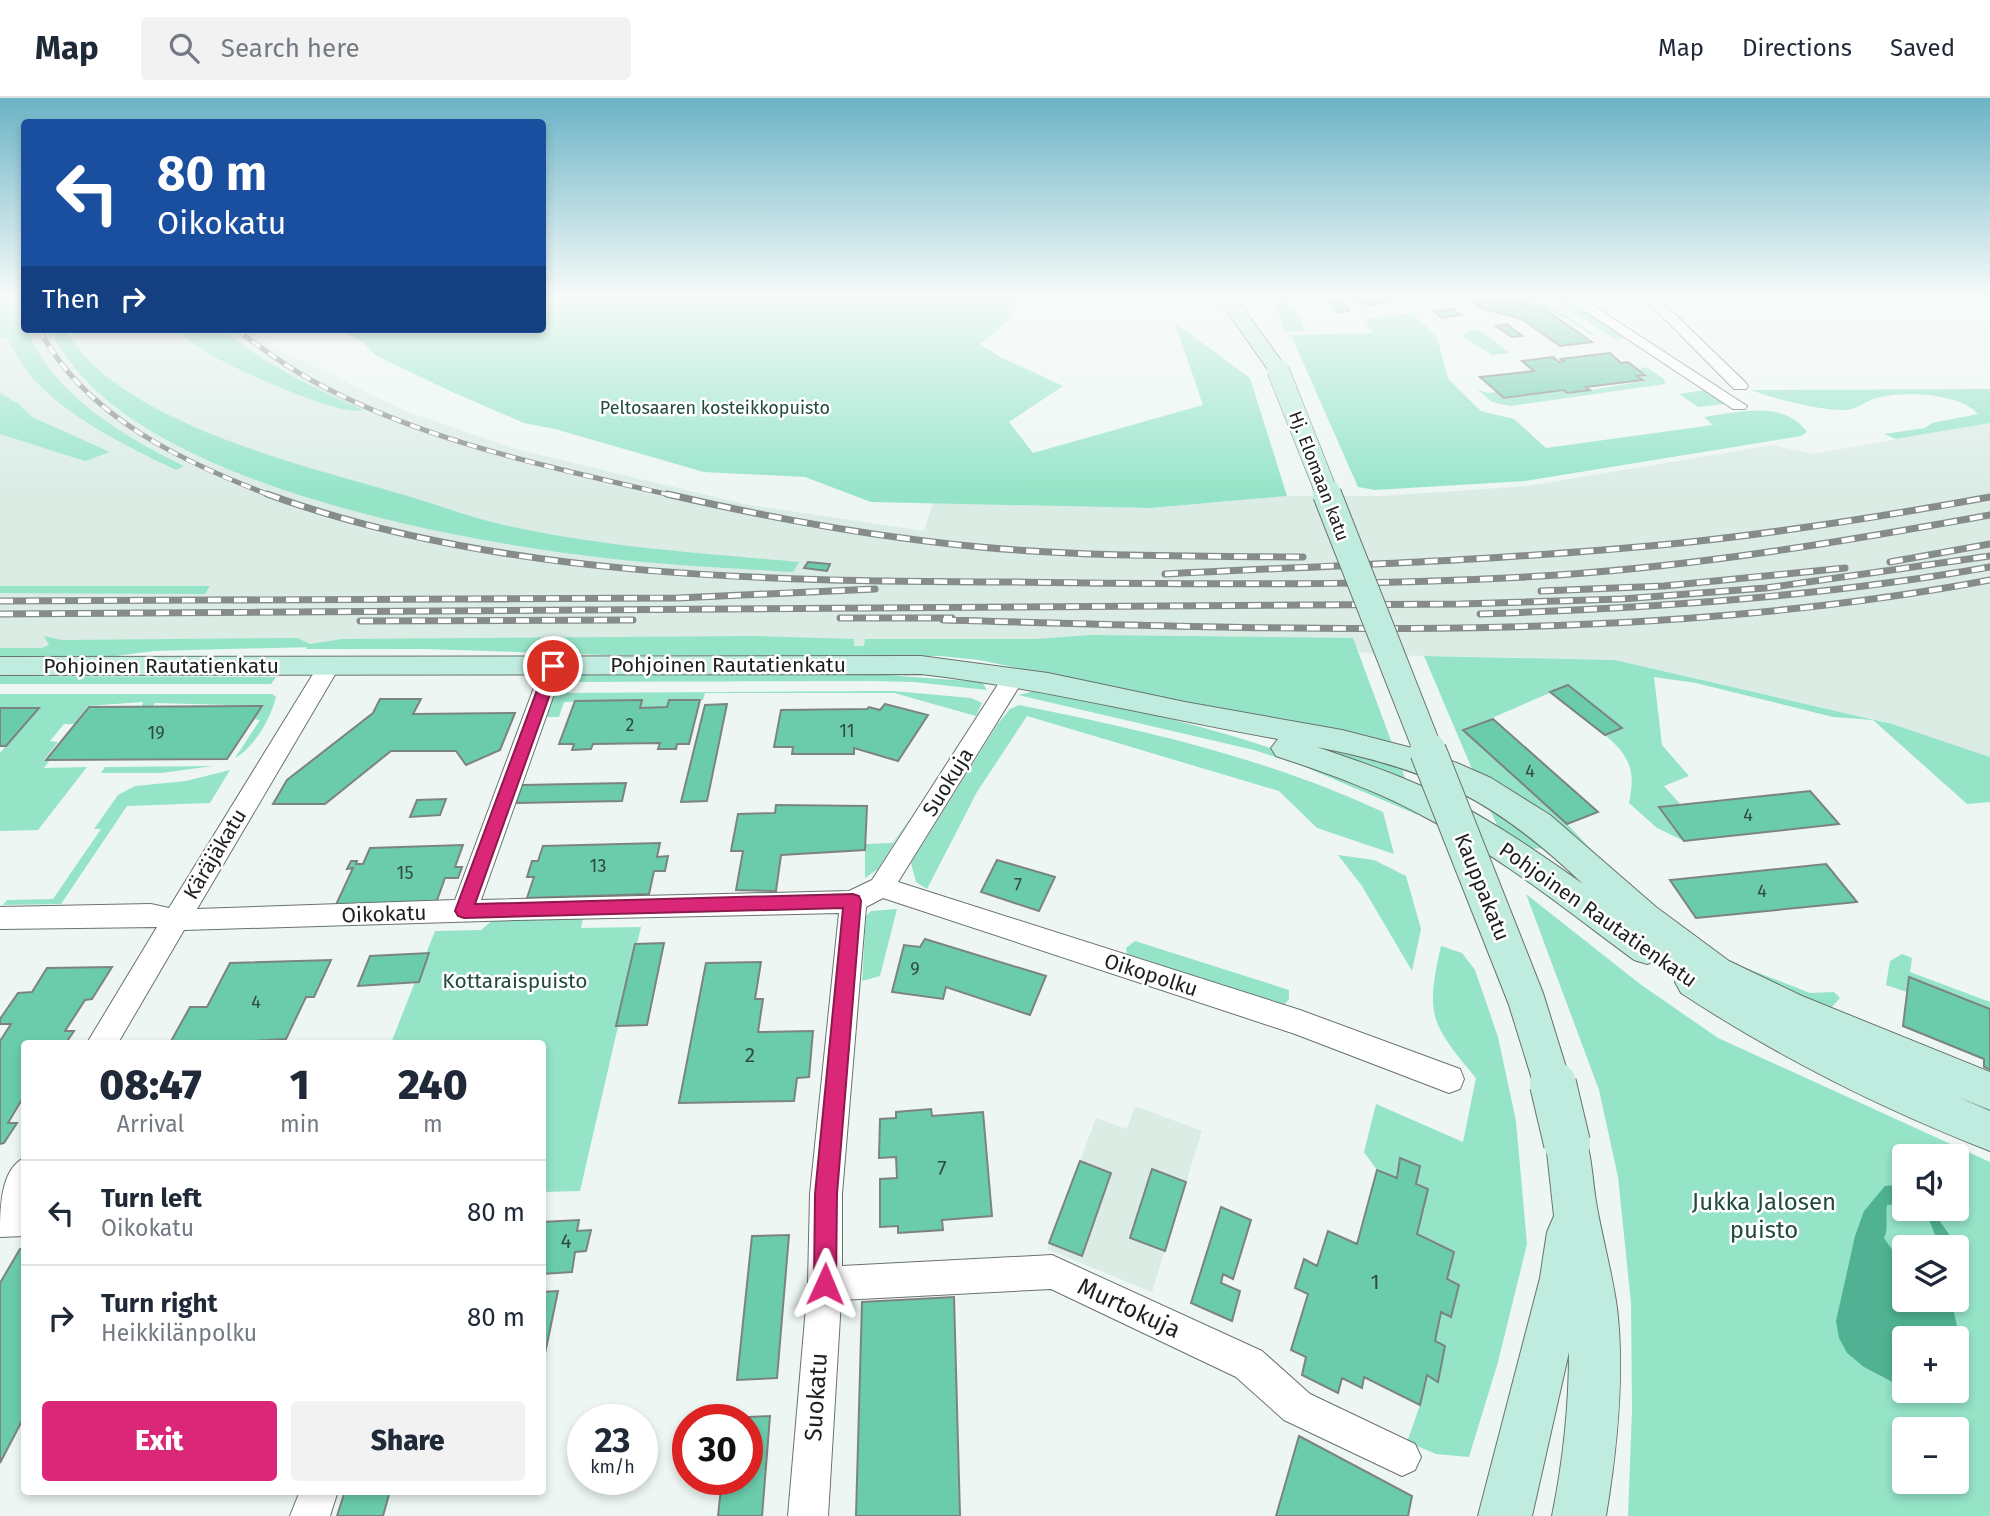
<!DOCTYPE html>
<meta charset="utf-8">
<style>
:root{--surface:#fff;--page:#f2f2f3;--text:#1f2937;--muted:#747a83;--line:#e0e1e3;--accent:#db2777}
body{margin:0;font-family:"Fira Sans",sans-serif;background:var(--page);color:var(--text);height:100vh;display:flex;flex-direction:column;font-size:26px;white-space:nowrap}
*{box-sizing:border-box;margin:0}
p{font-size:23px;color:var(--muted)}
.icon{flex:none;width:38px;height:38px;fill:none;stroke:currentColor;stroke-width:2;stroke-linecap:round;stroke-linejoin:round}
.map{position:relative;flex:1;overflow:hidden}
.details{position:absolute;left:21px;top:942px;width:525px;height:455px;display:flex;flex-direction:column;background:var(--surface);border-radius:7px;box-shadow:0 4px 10px #0003}
.details>*{flex:none}
.hud{position:absolute;left:21px;top:21px;width:525px;height:214px;border-radius:7px;box-shadow:0 4px 10px #0003;background:#1a4fa0;color:#fff;overflow:hidden}
.tools{position:absolute;left:1892px;top:1046px;display:grid;gap:14px}
.tools a{display:grid;place-items:center;width:77px;height:77px;border-radius:7px;background:var(--surface);box-shadow:0 4px 10px #0003;font-size:35px}
.speed{position:absolute;left:567px;top:1306px;display:flex;gap:14px;font-size:35px;font-weight:700;text-align:center}
.speed>*{display:grid;place-content:center;width:91px;height:91px;border-radius:50%;background:var(--surface);box-shadow:0 4px 10px #0003;line-height:1}
.speed small{font-size:18px;font-weight:400}
.speed .limit{border:10px solid #d22;background:#fff;color:#111}
.pin{position:absolute;display:grid;place-items:center;width:60px;height:60px;color:#fff;margin:-30px;border:4px solid #fff;border-radius:50%;box-shadow:0 2px 7px #0007}
.me{position:absolute;width:77px;margin:-38px;rotate:1deg;stroke-linejoin:round;filter:drop-shadow(0 0 5px #0008)}
.turn{display:flex;align-items:center;gap:24px;height:147px;padding:0 21px;font-size:32px}
.turn .icon{width:91px;height:91px;stroke-width:2.5}
.turn b{display:block;font-size:49px;line-height:60px}
.then{display:flex;align-items:center;height:66px;padding:0 21px;background:#0003;gap:14px;font-size:26px}
.eta{display:flex;justify-content:space-evenly;align-items:center;height:119px;text-align:center}
.eta b{font-size:42px;font-weight:800;line-height:49px}
.button{display:flex;gap:14px;margin-top:auto;padding:14px 21px}
.button a{flex:1;height:80px;border-radius:7px;background:var(--accent);color:#fff;font-size:28px;font-weight:800;line-height:80px;text-align:center}
.button a+a{background:var(--page);color:var(--text)}
ul{padding:0;list-style:none}
li{display:flex;align-items:center;gap:21px;height:105px;padding:0 21px;border-top:2px solid var(--line)}
li div{flex:1}
li b{display:block;font-size:26px}
li em{font-style:normal}
header{display:flex;align-items:center;gap:42px;box-sizing:border-box;height:98px;padding:0 35px;background:var(--surface);border-bottom:2px solid var(--line)}
header strong{font-size:33px}
nav{display:flex;gap:38px;margin-inline-start:auto;font-size:24px}
.search{width:490px;height:63px;background:var(--page);display:flex;align-items:center;gap:18px;box-sizing:border-box;padding:0 24px;border-radius:7px;color:var(--muted);font-size:26px}
.map>svg:first-child{display:block}
.built{fill:#dbece5}
.green{fill:#95e4c8;fill-rule:evenodd}
.water{fill:#50b292}
.building{fill:#6bccab;stroke:#7c8480;stroke-width:2}
.lines{fill:none;stroke-linecap:round;stroke-linejoin:round}
.street-casing{stroke:#6a726f;stroke-width:2}
.secondary-casing{stroke:#6a726f;stroke-width:2}
.street{fill:#fff;fill-rule:evenodd}
.secondary{fill:#c0ece0;fill-rule:evenodd}
.rail-far1-casing{stroke:#868c8a;stroke-width:5}
.rail-casing{stroke:#868c8a;stroke-width:7}
.rail-far1{stroke:#fff;stroke-width:3.5;stroke-dasharray:10;stroke-linecap:butt}
.rail{stroke:#fff;stroke-width:4.5;stroke-dasharray:13;stroke-linecap:butt}
.secondary-bridge-far3-casing{stroke:#6a726f;stroke-width:23;stroke-linecap:butt}
.secondary-bridge-far2-casing{stroke:#6a726f;stroke-width:30;stroke-linecap:butt}
.secondary-bridge-far1-casing{stroke:#6a726f;stroke-width:38;stroke-linecap:butt}
.secondary-bridge-casing{stroke:#6a726f;stroke-width:48;stroke-linecap:butt}
.secondary-bridge-far3{stroke:#c0ece0;stroke-width:22}
.secondary-bridge-far2{stroke:#c0ece0;stroke-width:28}
.secondary-bridge-far1{stroke:#c0ece0;stroke-width:36}
.secondary-bridge{stroke:#c0ece0;stroke-width:46}
.route{fill:#db2777;stroke:#8e194d;stroke-width:2}
.labels{text-anchor:middle;stroke-width:5;stroke-linejoin:round;paint-order:stroke}
.far-park-label{font-size:18px;fill:#214b3d;stroke:#fff}
.far-street-label{font-size:18px;fill:#1d201f;stroke:#fff}
.number-label{font-size:18px;fill:#304b42}
.street-label{font-size:21px;fill:#1d201f;stroke:#fff}
.park-label{font-size:21px;fill:#214b3d;stroke:#fff}
.near-number-label{font-size:21px;fill:#304b42}
.near-park-label{font-size:24px;fill:#214b3d;stroke:#fff}
.near-street-label{font-size:24px;fill:#1d201f;stroke:#fff}
</style>
<header>
<strong>Map</strong>
<div class="search"><svg class="icon" aria-label="search" viewBox="0 0 24 24"><circle cx="10" cy="10" r="6"/><path d="M15 15l6 6"/></svg>Search here</div>
<nav><a>Map</a><a>Directions</a><a>Saved</a></nav>
</header>
<div class="map">
<svg width="1990" height="1418" viewBox="0 0 1990 1418">
<rect width="100%" height="100%" fill="#edf6f2"/>
<path class="built" d="M0,199H24V231H255L270,247L405,313L516,351L744,406L924,433L933,405L1151,410L1287,398H1379L1471,392L1527,388L1773,347L1812,356L1990,325V659L1892,626L1615,562L1381,557L1359,554L476,548L0,553Z
M1135,1008L1202,1033L1152,1194L1047,1151L1096,1020L1127,1031Z"/>
<path class="green" d="M0,199H21L24,231H28C49,295 127,340 184,368L176,372C130,350 73,322 37,285C25,272 16,255 7,240H0Z
M543,199H1015C1021,219 993,235 980,246L1000,259L1063,288L1009,324L1033,355L1203,307L1175,225L1250,280L1287,398L1151,410L871,404L805,379L704,374L555,331L524,325L450,293L375,257L364,245L339,231H542Z
M1275,199H1289L1306,233L1285,234L1276,210Z
M1524,199H1537L1595,236L1591,237L1567,221L1514,201Z
M1550,199H1563L1625,240L1614,241Z
M1412,215L1437,239L1448,281L1481,313L1514,321L1546,350L1713,327L1704,319C1737,315 1784,301 1807,334L1801,338L1525,383L1375,392L1358,389L1291,237L1373,235L1364,221Z
M51,231H65C116,323 298,366 394,394C430,404 465,418 500,426C598,449 700,455 799,464L793,474C728,470 662,467 597,459C451,442 114,381 51,231Z
M176,231H224C263,267 315,290 363,312C341,320 234,270 211,257C198,251 187,240 176,231Z
M1472,231L1483,234L1510,255L1492,257L1462,238Z
M1646,269L1664,281L1665,286L1510,308L1492,304L1477,291L1487,295L1496,294L1504,301L1564,293L1567,296L1645,283L1640,279L1648,277L1639,271Z
M1990,291V325L1896,341L1884,336L1925,330L1932,325L1978,316C1959,294 1902,293 1876,300C1866,303 1856,312 1846,312C1823,313 1773,301 1752,292Z
M1705,292L1725,306L1698,309L1679,296Z
M0,295L20,307L32,319L110,354L85,363L0,336Z
M0,488H210L205,496L0,495Z
M1091,537L1353,540L1393,648L979,562L940,558L605,557L426,551H306L307,549L154,553L108,559L0,558V550H42L49,547L44,538L62,542L297,540L310,546L342,541L757,538L854,541V548H864L865,541H1036Z
M1424,558L1615,562L1892,626L1990,659V704L1967,706L1873,622L1833,619L1696,585L1654,579L1662,647L1689,678L1664,688L1681,707L1659,710L1684,743L1657,730L1629,705C1636,673 1630,658 1605,637L1622,630L1568,587L1464,632L1567,726L1622,784L1656,815L1710,853L1746,870L1810,895L1834,894L1840,900L1832,909L1819,912L1733,874L1702,857L1645,814L1552,723L1475,678Z
M872,576L982,584L987,592L914,584L871,583L563,584L567,579L577,577Z
M0,578L276,579L271,586H0Z
M893,593L971,600L982,605L976,618L894,595H705L703,602H670L667,609L640,610L641,602L564,604L559,619H542L550,597L556,595Z
M1035,593C1108,606 1182,622 1252,644C1308,662 1362,686 1416,709L1418,717L1305,669L1254,652L1018,597Z
M0,596H272L276,599C271,620 254,650 235,660L260,622L254,621L262,608L155,605L153,608H142L143,604L88,608L74,626H64L50,643L58,644L43,663H49L44,670L87,669L38,732L0,733V655L38,610H0Z
M1019,607C1144,632 1267,660 1383,714L1394,756L1317,730L1279,693L1027,618L977,694L927,791L916,784L911,765L997,627L1010,611Z
M1321,649L1399,663L1409,691L1321,653Z
M213,668L161,675H101L105,669Z
M230,672L210,705L127,708L61,806L3,807L7,802L53,801L101,731H94L118,697L135,688L186,683Z
M1482,695L1548,750L1525,751L1504,742Z
M911,718L878,771L865,780V746L893,745Z
M1338,757L1374,762L1406,778L1421,831L1412,873L1362,788Z
M1526,796L1640,886L1718,940L1990,1064V1418H1628L1632,1312L1631,1205L1618,1079L1599,992ZM1904,1059H1956V1111H1904ZM1904,1150H1956V1202H1904ZM1904,1241H1956V1293H1904ZM1904,1332H1956V1384H1904Z
M897,811L880,878L862,883L866,818L871,813Z
M560,820H583L581,830L641,829L580,1093L543,1094L542,945H391L435,833L481,832L493,822H548Z
M1135,843L1289,892V901L1284,907L1127,856L1126,850Z
M1441,848L1462,855L1475,872L1498,939L1516,1023L1527,1146L1498,1264L1469,1359L1436,1356L1407,1344L1420,1307L1427,1277L1439,1283L1445,1248L1435,1243L1441,1214L1452,1218L1459,1187L1447,1181L1454,1154L1417,1136L1428,1091L1416,1086L1420,1068L1401,1060L1397,1080L1377,1072L1364,1054L1376,1006L1463,1044L1476,980C1431,926 1425,918 1441,848Z
M1902,856L1912,860L1910,874L1990,904V911L1907,894L1886,887L1890,863Z"/>
<path class="water" d="M1897,1087L1904,1089V1106L1887,1107C1885,1118 1889,1131 1884,1140L1893,1153L1904,1161V1202H1954L1953,1210L1961,1246L1963,1278L1961,1292C1942,1302 1929,1304 1910,1293H1956V1241H1904V1290L1864,1269L1847,1255L1839,1240L1836,1223L1855,1138L1864,1113L1885,1088Z
M1917,1111H1931L1949,1136L1954,1150H1940L1928,1119Z"/>
<path class="building" d="M1327,199H1340L1349,213L1337,214Z
M1343,199H1434L1397,200L1370,208Z
M1464,199H1501L1547,213L1592,244L1560,248L1522,221L1484,211Z
M1453,211L1461,217L1442,220L1434,213Z
M1507,226L1522,238L1512,239L1496,228Z
M1610,255L1621,265L1628,264L1645,277L1637,278L1643,282L1586,289L1590,292L1567,295L1564,292L1504,300L1480,279L1534,273L1522,263L1553,259L1559,264L1564,263L1561,261Z
M808,464L830,466L827,473L804,470Z
M1568,587L1622,630L1605,637L1550,594Z
M380,601H421L413,616L515,615L500,652L466,667L456,653H391L325,706H273L287,682L373,615Z
M642,602L640,610L667,609L669,602H700L689,646H677L676,651H658L660,645L593,646L591,651L572,652L574,646H559L575,603Z
M727,606L707,703L681,704L705,607Z
M885,606L928,617L898,663L854,650V656H792L793,649H774L781,612L867,611L869,609L880,612Z
M262,608L227,661L46,662L89,609Z
M0,610H39L6,648H0Z
M1493,621L1598,714L1567,726L1463,632Z
M626,685L622,703L516,705L522,687Z
M1810,693L1839,726L1684,743L1659,709Z
M446,701L440,717L410,719L417,702Z
M776,707L867,708L865,752L781,757L776,793L736,792L743,753H731L738,716L775,715Z
M660,745L657,759L668,758L665,773H654L649,796L527,800L534,779H527L532,763H538L543,748Z
M463,747L455,769H462L458,780H445L436,805L335,809L353,770L347,771L351,763H357L356,766H363L370,750Z
M997,762L1055,779L1039,813L981,794Z
M1826,766L1857,804L1696,820L1670,782Z
M925,841L1046,878L1030,917L946,889L943,901L892,894L904,847L920,849Z
M664,845L647,927L616,928L635,846Z
M429,855L419,884L358,888L370,858Z
M331,862L314,899H306L286,941L252,943L251,945H170L190,909H207L230,865Z
M761,864L755,901H763L758,934L813,933L809,979L797,980L794,1003L679,1005L706,865Z
M112,869L92,901L85,902L65,933H74L66,945H24V998L8,1025H17L4,1045L0,1046V943L11,926H0V921L18,895L32,894L47,870Z
M1909,879L1990,911V972L1984,969V961L1903,928Z
M931,1011L932,1018L983,1014L992,1118L942,1122L943,1132L898,1135V1128L880,1129V1081L897,1080L896,1059L879,1060L880,1021L896,1020V1014Z
M1400,1060L1420,1068L1416,1086L1428,1091L1417,1136L1454,1154L1447,1181L1459,1187L1451,1219L1441,1214L1435,1243L1445,1248L1438,1284L1427,1277L1420,1307L1364,1279L1362,1290L1342,1280L1338,1295L1302,1277L1306,1259L1291,1252L1308,1196L1295,1190L1304,1161L1317,1168L1328,1133L1357,1146L1377,1072L1397,1080Z
M1080,1063L1111,1075L1082,1158L1049,1145Z
M1152,1071L1186,1084L1165,1153L1130,1140Z
M1221,1109L1251,1122L1233,1181L1223,1176L1221,1185L1240,1193L1232,1223L1191,1205Z
M579,1122L577,1133L591,1132L586,1153L575,1154L572,1174L542,1176V1124Z
M789,1137L777,1280L737,1282L752,1138Z
M20,1151H24V1319L0,1365V1185Z
M558,1193L542,1270V1194Z
M954,1199L960,1418H856L862,1204Z
M770,1318L762,1418H718L722,1381H747V1321L729,1320Z
M1299,1338L1412,1398L1408,1418H1276Z
M345,1393H390L383,1418H337Z"/>
<g class="lines">
<defs>
<path id="street" d="M1564,199H1580L1747,308L1745,311H1733Z
M1643,199H1657L1746,285L1748,288L1746,291H1734Z
M329,561L337,563L340,568L197,811L455,802L542,568L545,563H561L564,568L481,802L849,793L872,782L1006,574H1022L1025,579L898,784L1300,912L1460,971L1464,981L1460,991L1449,995L1295,936L883,800L866,809L842,1096V1168L1052,1157L1262,1253L1310,1296L1415,1346L1421,1359L1415,1372L1402,1378L1284,1322L1236,1279L1051,1191L841,1202L828,1418H788L808,1186L810,1096L839,815L516,822L184,832L118,945H87L157,829L0,831V809L151,806L169,810L318,568L321,563Z
M24,1060V1138L0,1139C0,1111 0,1072 24,1060Z
M300,1393H338L330,1418H290Z"/>
<path id="secondary" d="M1217,199H1235L1288,272L1285,276H1271Z
M921,558L1048,575L1185,604L1342,632L1412,650L1457,665L1491,680L1550,717L1656,809L1729,863L1802,898L1990,974V1012L1958,999L1990,1013V1053C1882,1011 1777,958 1681,895L1675,884L1683,872L1663,857L1660,862L1647,866L1634,862C1566,812 1500,758 1425,719C1378,693 1327,675 1276,658L1271,650L1278,641C1159,620 1042,590 921,576L0,577V559ZM1317,649C1434,672 1496,703 1583,786C1539,755 1494,724 1447,700C1405,679 1361,664 1317,649Z
M1567,1025L1582,1031C1592,1054 1592,1079 1596,1104C1602,1139 1612,1174 1617,1210C1625,1278 1617,1351 1606,1418H1552C1563,1364 1569,1309 1569,1254L1532,1418H1478L1540,1180L1547,1134L1554,1118L1546,1045L1552,1031Z"/>
</defs>
<use href="#street" class="street-casing"/>
<use href="#secondary" class="secondary-casing"/>
<use href="#street" class="street"/>
<use href="#secondary" class="secondary"/>
<defs>
<path id="rail-far1" d="M39,231C85,319 183,364 272,398
M236,231C260,249 284,267 311,282C421,343 552,370 675,398"/>
<path id="rail" d="M267,396C498,480 766,483 1009,484C1192,486 1375,489 1558,477C1704,467 1847,443 1990,417
M667,396C770,420 874,439 980,449C1087,459 1195,458 1303,459
M1890,464L1990,446
M1165,476C1340,467 1516,462 1690,444C1791,433 1891,417 1990,399
M1541,493L1664,488L1845,470
M0,503L678,500L875,491
M0,516L1461,506L1622,501L1766,490L1990,458
M1480,516C1651,510 1821,499 1990,469
M840,520H952
M943,522C1289,531 1648,547 1990,482
M360,523L633,522"/>
</defs>
<use href="#rail-far1" class="rail-far1-casing"/>
<use href="#rail" class="rail-casing"/>
<use href="#rail-far1" class="rail-far1"/>
<use href="#rail" class="rail"/>
<defs>
<path id="secondary-bridge-far3" d="M1278,272L1328,398"/>
<path id="secondary-bridge-far2" d="M1327,396L1429,655"/>
<path id="secondary-bridge-far1" d="M1428,653L1526,901L1553,988"/>
<path id="secondary-bridge" d="M1553,986L1567,1045"/>
</defs>
<use href="#secondary-bridge-far3" class="secondary-bridge-far3-casing"/>
<use href="#secondary-bridge-far2" class="secondary-bridge-far2-casing"/>
<use href="#secondary-bridge-far1" class="secondary-bridge-far1-casing"/>
<use href="#secondary-bridge" class="secondary-bridge-casing"/>
<use href="#secondary-bridge-far3" class="secondary-bridge-far3"/>
<use href="#secondary-bridge-far2" class="secondary-bridge-far2"/>
<use href="#secondary-bridge-far1" class="secondary-bridge-far1"/>
<use href="#secondary-bridge" class="secondary-bridge"/>
</g>
<linearGradient id="sky" x2="0" y2="1"><stop stop-color="#6bb3c6"/><stop offset="0.5" stop-color="#f7fbf9"/><stop offset="1" stop-color="#f7fbf9" stop-opacity="0"/></linearGradient>
<rect width="1990" height="397" fill="url(#sky)"/>
<path class="route" d="M553,563L560,568L475,806L853,796L859,798L861,803L837,1096L836,1186L833,1194L825,1197L817,1194L814,1186L815,1096L843,810L464,820L458,818L455,813L546,568Z"/>
<g class="labels">
<g class="far-park-label">
<text x="715" y="316">Peltosaaren kosteikkopuisto</text>
</g>
<g class="far-street-label">
<text transform="translate(1319 378) rotate(69)" y="6">Hj. Elomaan katu</text>
</g>
<g class="number-label">
<text x="630" y="633">2</text>
<text x="847" y="639">11</text>
<text x="156" y="641">19</text>
<text x="1530" y="679">4</text>
<text x="1748" y="723">4</text>
<text x="598" y="774">13</text>
<text x="405" y="781">15</text>
<text x="1018" y="793">7</text>
<text x="1762" y="799">4</text>
<text x="915" y="877">9</text>
<text x="256" y="910">4</text>
</g>
<g class="street-label">
<text x="728" y="574">Pohjoinen Rautatienkatu</text>
<text x="161" y="575">Pohjoinen Rautatienkatu</text>
<text transform="translate(948 684) rotate(-58)" y="7">Suokuja</text>
<text transform="translate(215 756) rotate(-59)" y="7">Käräjäkatu</text>
<text transform="translate(1482 789) rotate(68)" y="7">Kauppakatu</text>
<text transform="translate(384 816) rotate(-2)" y="7">Oikokatu</text>
<text transform="translate(1598 817) rotate(35)" y="7">Pohjoinen Rautatienkatu</text>
<text transform="translate(1151 877) rotate(18)" y="7">Oikopolku</text>
</g>
<g class="park-label">
<text x="515" y="890">Kottaraispuisto</text>
</g>
<g class="near-number-label">
<text x="750" y="964">2</text>
<text x="942" y="1077">7</text>
<text x="566" y="1150">4</text>
<text x="1375" y="1191">1</text>
</g>
<g class="near-park-label">
<text x="1764" y="1112">Jukka Jalosen<tspan x="1764" dy="28">puisto</tspan></text>
</g>
<g class="near-street-label">
<text transform="translate(1129 1210) rotate(25)" y="8">Murtokuja</text>
<text transform="translate(816 1299) rotate(-86)" y="8">Suokatu</text>
</g>
</g>
</svg>
<div class="tools">
<a><svg class="icon" aria-label="sound" viewBox="0 0 24 24"><path d="M4 9h4l5-4v14l-5-4H4zM17 9q2 3 0 6"/></svg></a>
<a><svg class="icon" aria-label="layers" viewBox="0 0 24 24"><path d="M12 4l9 5-9 5-9-5zM3 14l9 5 9-5"/></svg></a>
<a>+</a>
<a>−</a>
</div>
<div class="speed"><div>23<small>km/h</small></div><div class="limit">30</div></div>
<div class="pin" style="left:553px;top:568px;background:#d93025"><svg class="icon" aria-label="arrive" viewBox="0 0 24 24"><path d="M6 21V4h12l-3 4 3 4H6"/></svg></div>
<svg class="me" style="left:825px;top:1186px" viewBox="-20 -20 40 40"><path d="M0-17L14 15 0 8-14 15z" fill="#db2777" stroke="#fff" stroke-width="4"/></svg>
<div class="hud">
<div class="turn"><svg class="icon" aria-label="left" viewBox="0 0 24 24"><path d="M17 20v-9H6M10 6l-5 5 5 5"/></svg><div><b>80 m</b>Oikokatu</div></div>
<div class="then">Then<svg class="icon" aria-label="right" viewBox="0 0 24 24"><path d="M7 20v-9h11M14 6l5 5-5 5"/></svg></div>
</div>
<section class="details">
<div class="eta">
<div><b>08:47</b><p>Arrival</p></div>
<div><b>1</b><p>min</p></div>
<div><b>240</b><p>m</p></div>
</div>
<ul>
<li><svg class="icon" aria-label="left" viewBox="0 0 24 24"><path d="M17 20v-9H6M10 6l-5 5 5 5"/></svg><div><b>Turn left</b><p>Oikokatu</p></div><em>80 m</em></li>
<li><svg class="icon" aria-label="right" viewBox="0 0 24 24"><path d="M7 20v-9h11M14 6l5 5-5 5"/></svg><div><b>Turn right</b><p>Heikkilänpolku</p></div><em>80 m</em></li>
</ul>
<div class="button"><a>Exit</a><a>Share</a></div>
</section>
</div>
